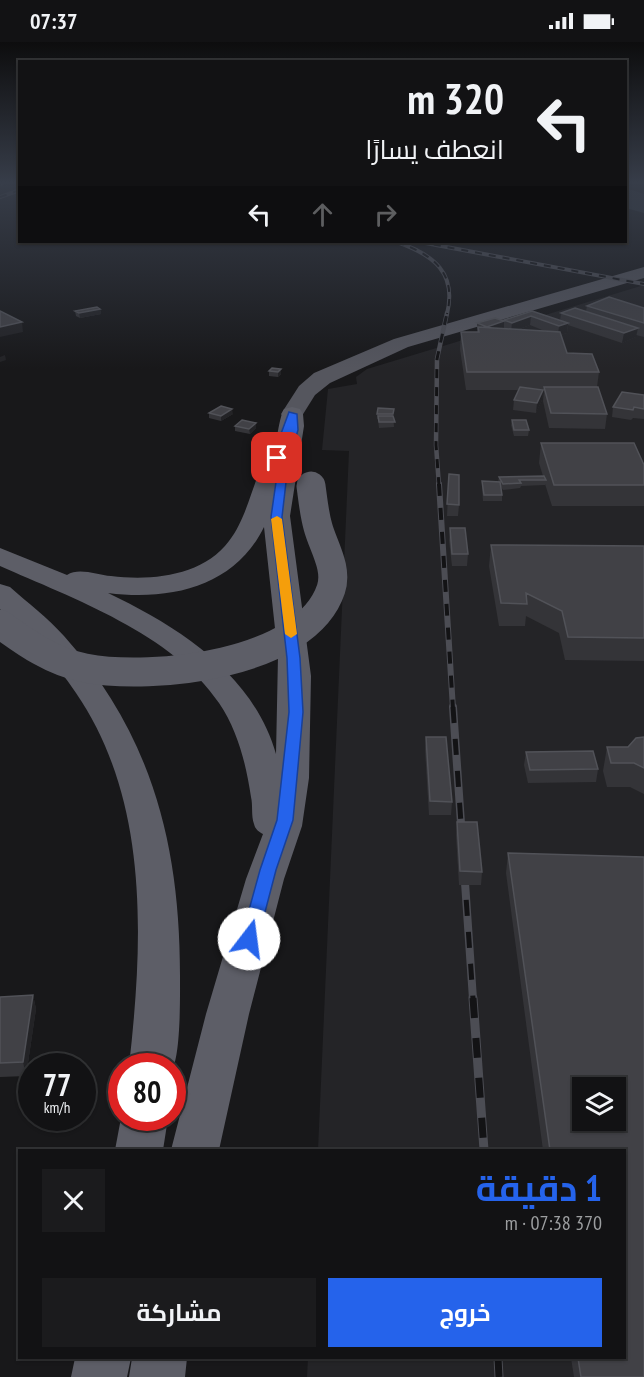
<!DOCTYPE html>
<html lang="ar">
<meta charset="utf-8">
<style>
:root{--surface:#121214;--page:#1b1b1d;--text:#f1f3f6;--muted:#9c9ea0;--line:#313234;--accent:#2563eb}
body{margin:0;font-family:"PT Sans Narrow",Cairo,sans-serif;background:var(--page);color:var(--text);direction:rtl;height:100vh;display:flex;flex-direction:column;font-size:22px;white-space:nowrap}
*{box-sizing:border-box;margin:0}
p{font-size:20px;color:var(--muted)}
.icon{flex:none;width:33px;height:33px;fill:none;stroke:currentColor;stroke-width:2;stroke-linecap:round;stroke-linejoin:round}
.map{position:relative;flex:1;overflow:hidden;direction:ltr}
.details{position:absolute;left:18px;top:1107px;width:608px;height:210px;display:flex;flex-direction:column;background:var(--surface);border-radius:0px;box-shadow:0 2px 4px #0004,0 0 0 2px var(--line);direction:rtl}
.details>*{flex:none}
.hud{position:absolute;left:18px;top:18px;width:609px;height:183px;border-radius:0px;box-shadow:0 2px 4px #0004,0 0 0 2px var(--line);direction:rtl;background:#121214;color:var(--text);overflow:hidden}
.fabs{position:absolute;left:572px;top:1035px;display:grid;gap:12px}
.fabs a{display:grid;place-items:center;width:54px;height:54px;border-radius:0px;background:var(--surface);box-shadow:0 2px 4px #0004,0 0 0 2px var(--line);font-size:30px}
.speed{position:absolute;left:18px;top:1011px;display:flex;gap:12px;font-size:30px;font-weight:700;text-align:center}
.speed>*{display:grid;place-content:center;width:78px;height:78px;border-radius:50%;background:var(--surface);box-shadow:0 2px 4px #0004,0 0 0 2px var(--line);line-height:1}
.speed small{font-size:15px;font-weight:400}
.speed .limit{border:9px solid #d22;background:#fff;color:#111}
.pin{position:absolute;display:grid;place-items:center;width:51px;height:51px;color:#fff;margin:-26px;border-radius:12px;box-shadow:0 3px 9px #0006}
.me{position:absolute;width:66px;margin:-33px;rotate:15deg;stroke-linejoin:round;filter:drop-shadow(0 0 4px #0008)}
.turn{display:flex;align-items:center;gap:21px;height:126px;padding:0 24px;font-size:27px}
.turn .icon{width:78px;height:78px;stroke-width:2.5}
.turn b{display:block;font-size:42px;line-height:51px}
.lanes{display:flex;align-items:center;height:57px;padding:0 24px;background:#0003;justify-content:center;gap:30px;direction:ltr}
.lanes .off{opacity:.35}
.round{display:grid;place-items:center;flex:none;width:63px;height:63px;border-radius:0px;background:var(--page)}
.headline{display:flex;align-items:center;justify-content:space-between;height:102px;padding:0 24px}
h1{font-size:36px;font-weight:700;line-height:45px;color:var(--accent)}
.primary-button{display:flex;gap:12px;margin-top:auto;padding:12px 24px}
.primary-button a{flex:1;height:69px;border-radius:0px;background:var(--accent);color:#fff;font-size:24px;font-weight:700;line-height:69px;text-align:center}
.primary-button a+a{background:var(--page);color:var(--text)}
.status{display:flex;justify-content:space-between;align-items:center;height:42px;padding:0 30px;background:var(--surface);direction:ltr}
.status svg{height:16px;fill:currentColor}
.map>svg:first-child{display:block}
.built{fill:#242427;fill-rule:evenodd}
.water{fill:#2e363e}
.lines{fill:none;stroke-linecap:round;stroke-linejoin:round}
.primary{fill:#55565e;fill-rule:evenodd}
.trunk{fill:#5d5e67;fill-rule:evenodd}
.rail-far4-casing{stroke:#4c4d54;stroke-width:4}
.rail-far3-casing{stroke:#4c4d54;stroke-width:4.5}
.rail-far2-casing{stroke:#4c4d54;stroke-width:6}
.rail-far1-casing{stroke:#4c4d54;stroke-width:8}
.rail-casing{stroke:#4c4d54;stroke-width:9}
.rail-far4{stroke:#131315;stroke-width:2;stroke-dasharray:7;stroke-linecap:butt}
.rail-far3{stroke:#131315;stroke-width:3;stroke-dasharray:9;stroke-linecap:butt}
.rail-far2{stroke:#131315;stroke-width:4;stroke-dasharray:12;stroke-linecap:butt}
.rail-far1{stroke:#131315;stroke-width:5;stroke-dasharray:16;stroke-linecap:butt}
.rail{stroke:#131315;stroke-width:7;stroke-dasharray:20;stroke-linecap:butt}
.trunk-bridge{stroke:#5d5e67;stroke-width:29}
.wall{fill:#343438;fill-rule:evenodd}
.shaded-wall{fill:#232326}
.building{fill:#414146;stroke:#515258;stroke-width:1.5;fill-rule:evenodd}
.route{fill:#2563eb;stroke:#184099;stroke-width:1.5}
.slow{fill:#f59e0b}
</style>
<div class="status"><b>07:37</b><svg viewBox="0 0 49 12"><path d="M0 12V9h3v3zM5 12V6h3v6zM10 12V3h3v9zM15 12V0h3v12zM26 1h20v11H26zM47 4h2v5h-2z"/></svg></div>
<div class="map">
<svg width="644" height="1335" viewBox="0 0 644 1335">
<rect width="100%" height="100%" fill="#18181a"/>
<path class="built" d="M644,243V1335H307L308,1316H624V1108H318L349,409L322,408L328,347L357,342L356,335L367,327ZM582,1046H615V1078H582Z"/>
<path class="water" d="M626,146L644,152V171L626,166Z"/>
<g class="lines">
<path class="primary" d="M644,225V236L408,305L330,341L315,353L300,377H284L281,372L299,344L314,331L394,297Z"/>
<path class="trunk" d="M0,140H8L1,144Z
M292,365L300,367L303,372L304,384L290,474L311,634L309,736L302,784L284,837L249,972L219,1108H171L206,972L246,837L263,792C259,790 255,787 254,782C251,774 253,763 251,755C246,722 238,689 219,661C173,592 72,556 0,524V506L67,533C79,525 97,533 111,534C152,539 203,534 229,499C243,481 249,457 257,436L261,431L271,429C274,416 279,374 284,367ZM264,485L278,614L276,712C253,632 179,585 108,551C170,559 235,545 264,485Z
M0,542L10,545C28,561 48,576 64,594C152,693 180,803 180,933C180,953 181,1012 172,1028V1024H129C143,900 150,759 76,651C55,619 28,593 0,567Z
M121,1076H168L163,1108H115Z
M75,1316H131L127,1335H71Z
M132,1316H187L185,1335H129Z"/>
<defs>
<path id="rail-far4" d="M0,155L20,148
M397,200C434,213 457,231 447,272
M420,200L644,242"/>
<path id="rail-far3" d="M439,444L436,403L437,317L447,271"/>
<path id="rail-far2" d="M439,442L453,667"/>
<path id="rail-far1" d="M453,665L462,796
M464,826L473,957"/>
<path id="rail" d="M473,956L484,1108
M498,1316L499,1335"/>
</defs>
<use href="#rail-far4" class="rail-far4-casing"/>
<use href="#rail-far3" class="rail-far3-casing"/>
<use href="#rail-far2" class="rail-far2-casing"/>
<use href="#rail-far1" class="rail-far1-casing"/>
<use href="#rail" class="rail-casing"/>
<use href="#rail-far4" class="rail-far4"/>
<use href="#rail-far3" class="rail-far3"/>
<use href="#rail-far2" class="rail-far2"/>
<use href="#rail-far1" class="rail-far1"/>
<use href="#rail" class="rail"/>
<path class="trunk-bridge" d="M0,582C26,601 53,620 85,626C152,639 306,623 331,547C338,526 323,504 318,485C314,471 313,458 311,444"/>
</g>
<path class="wall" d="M587,264L644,266V295L636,293V295L622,301L568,283L567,291L561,293L567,311L599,330L597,345L607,372L605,387L549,386L543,359L544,348H543L542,358L536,371L513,368L514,358L519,348H466L460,307L461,290H477V281L504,279V278L532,269L560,279L561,271L586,269ZM530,283L547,290L517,288Z
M100,267L101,272L80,276L76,274L75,269Z
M281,327V332L278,335L269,334V329Z
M644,353V377L633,376L631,378L612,375L613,365Z
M378,366L393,372L394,385L379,386L378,377H377Z
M209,371L233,372L221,379L209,376Z
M512,378L529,388L528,394H514L511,383Z
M235,384L256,386L250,392L235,389Z
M541,401L644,423V464H552L545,442V443L521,444L520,446L503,448L501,445L502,453V459H483L482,445V439L498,440L499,435L543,434L539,421Z
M449,432L459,463L458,474H447Z
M450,486L468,512L467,524H452L449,498Z
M491,503L644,504V619L565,618L559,591L526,574L525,584H499L489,524Z
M426,695L452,760L451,773H429L425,707Z
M644,695V752L630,745H607L603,729L607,705H628Z
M526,710L598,727L596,740L528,741L524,723Z
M457,780L482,830L481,843H459L456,793Z
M508,811L644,815V1335H574L571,1316H624V1108H543L506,831ZM582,1046H615V1078H582Z
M33,953L36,967L26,1034L0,1035V955Z"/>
<path class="shaded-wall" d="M100,267L101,272L80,276L79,271Z
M531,274L530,283L511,290L512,281Z
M504,279V288L486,294L487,285Z
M22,280L23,290L0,295V285Z
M568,281L567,291L558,294L559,284Z
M638,286L636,295L622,301L624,291Z
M5,313L6,318L0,320V315Z
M281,327V332L278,335V330Z
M543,348L542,358L536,371L537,361Z
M232,367L233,372L221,379V374Z
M256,381V386L250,392L249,387Z
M33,953L36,967L26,1034L23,1020Z"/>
<path class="building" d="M609,255L644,266V281L587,264Z
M97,265L100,267L79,271L75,269Z
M575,266L638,286L624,291L561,271Z
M0,269L22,280L0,285Z
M532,269L568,281L559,284L531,274L512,281L504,278Z
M495,276L504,279L487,285L477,281Z
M478,285L560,290L567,311L592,312L599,330H467L461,290H479Z
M272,326L281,327L278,330L269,329Z
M520,345L543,348L537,361L514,358Z
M544,345H598L607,372L551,371Z
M622,350L644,353V367L634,365L633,368L613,365Z
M221,364L232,367L221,374L209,371Z
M378,366L394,367L393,372H377Z
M378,374H393L395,380H379Z
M242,378L256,381L249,387L235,384Z
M512,378H526L529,388H514Z
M541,401H634L644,423V443H554Z
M449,432L459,433V463L447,462Z
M544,434L546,438H519L521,441L503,442L499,435Z
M482,439L500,440L502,453H484Z
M450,486H465L468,512H452Z
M491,503L644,504V596L568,595L562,569L526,551L527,562L501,561Z
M426,695H446L452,760L430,759Z
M644,695V726L634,721H611L607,705H628L636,696Z
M593,709L598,727L530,728L526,710Z
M457,780H477L482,830L460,829Z
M508,811L644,815V1335H581L578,1316H624V1108H550ZM582,1046H615V1078H582Z
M33,953L23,1020L0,1021V955Z"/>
<linearGradient id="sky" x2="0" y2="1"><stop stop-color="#0d0d0e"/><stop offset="0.43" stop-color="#373d49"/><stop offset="1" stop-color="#373d49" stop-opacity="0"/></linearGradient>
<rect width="644" height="327" fill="url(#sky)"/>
<path class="route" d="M289,370L297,372L298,388L288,423L282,475L300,616L303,670L300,703L293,778L276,828L258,897L249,903L241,897L260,828L277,778L289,670L287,616L271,475L279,419L272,416Z"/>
<path class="slow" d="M277,474L282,477L297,592L291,596L285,592L271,477Z"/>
</svg>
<div class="fabs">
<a><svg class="icon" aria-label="layers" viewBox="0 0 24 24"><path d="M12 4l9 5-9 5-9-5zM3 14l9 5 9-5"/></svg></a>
</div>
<div class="speed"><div>77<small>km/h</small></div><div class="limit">80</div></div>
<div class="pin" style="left:277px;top:416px;background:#d93025"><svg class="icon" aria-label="arrive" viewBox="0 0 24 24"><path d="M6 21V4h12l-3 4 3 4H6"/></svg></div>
<svg class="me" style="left:249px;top:897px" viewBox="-20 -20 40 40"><circle r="19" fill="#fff"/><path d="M0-13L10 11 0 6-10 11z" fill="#2563eb"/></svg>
<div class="hud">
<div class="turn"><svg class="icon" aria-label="left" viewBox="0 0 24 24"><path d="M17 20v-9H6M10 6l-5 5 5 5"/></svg><div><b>320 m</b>انعطف يسارًا</div></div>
<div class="lanes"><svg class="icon" aria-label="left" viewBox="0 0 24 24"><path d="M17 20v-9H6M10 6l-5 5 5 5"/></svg><svg class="icon off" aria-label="ahead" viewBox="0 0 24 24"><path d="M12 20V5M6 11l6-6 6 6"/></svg><svg class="icon off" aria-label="right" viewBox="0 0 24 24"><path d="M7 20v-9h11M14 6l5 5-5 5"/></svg></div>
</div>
<section class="details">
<div class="headline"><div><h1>1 دقيقة</h1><p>370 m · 07:38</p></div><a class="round"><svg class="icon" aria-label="close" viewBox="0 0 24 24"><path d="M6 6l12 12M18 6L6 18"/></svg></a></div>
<div class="primary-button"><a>خروج</a><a>مشاركة</a></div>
</section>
</div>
